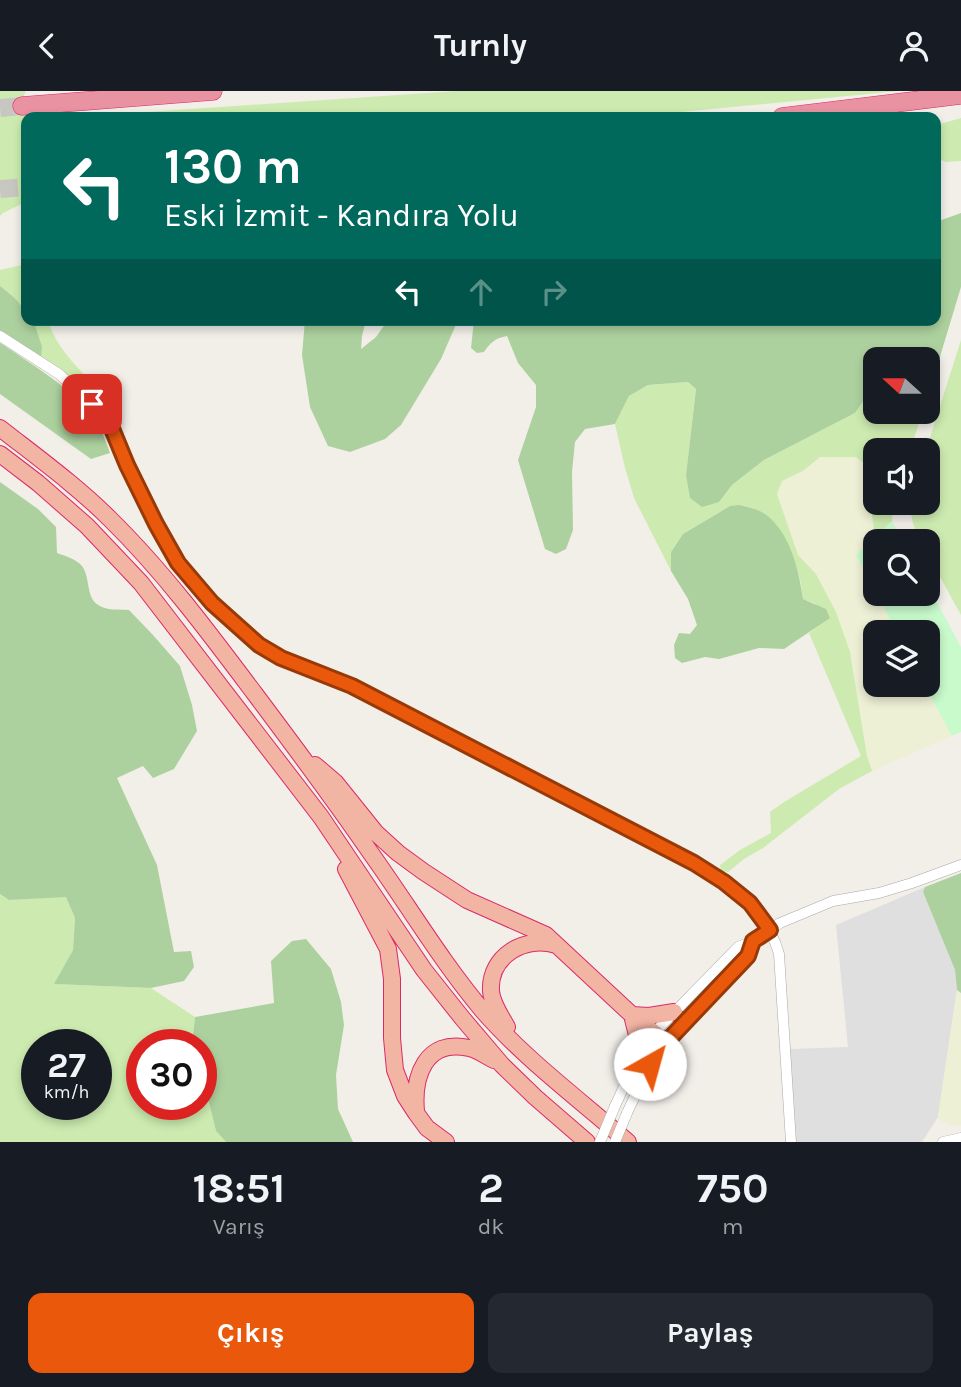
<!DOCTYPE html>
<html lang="tr">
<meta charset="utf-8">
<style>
:root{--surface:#171b24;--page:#242831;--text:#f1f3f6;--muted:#9ea1a6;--accent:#ea580c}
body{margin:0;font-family:Karla,sans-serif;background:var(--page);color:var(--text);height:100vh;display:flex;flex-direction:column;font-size:26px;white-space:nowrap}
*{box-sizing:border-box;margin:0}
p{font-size:23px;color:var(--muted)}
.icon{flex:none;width:38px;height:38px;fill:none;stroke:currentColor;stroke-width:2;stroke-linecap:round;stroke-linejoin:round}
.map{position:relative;height:1051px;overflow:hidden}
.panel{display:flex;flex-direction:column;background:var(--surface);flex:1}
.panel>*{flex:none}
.top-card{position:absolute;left:21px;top:21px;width:920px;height:214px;border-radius:14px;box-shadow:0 4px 10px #0003;background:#00695c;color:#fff;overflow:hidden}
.needle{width:46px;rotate:291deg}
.fabs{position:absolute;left:863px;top:256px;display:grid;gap:14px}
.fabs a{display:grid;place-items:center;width:77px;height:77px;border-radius:14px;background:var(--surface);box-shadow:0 4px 10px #0003;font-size:35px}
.speed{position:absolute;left:21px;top:938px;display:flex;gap:14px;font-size:35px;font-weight:700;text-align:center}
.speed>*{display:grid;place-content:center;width:91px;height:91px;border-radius:50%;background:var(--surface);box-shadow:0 4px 10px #0003;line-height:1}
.speed small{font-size:18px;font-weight:400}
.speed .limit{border:10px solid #d22;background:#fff;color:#111}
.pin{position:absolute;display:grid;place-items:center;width:60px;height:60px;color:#fff;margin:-30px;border-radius:14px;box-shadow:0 4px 10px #0006}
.me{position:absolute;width:77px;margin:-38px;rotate:38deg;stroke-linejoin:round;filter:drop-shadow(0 0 5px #0008)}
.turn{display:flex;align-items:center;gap:24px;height:147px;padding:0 28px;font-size:32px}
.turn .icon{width:91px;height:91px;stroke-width:2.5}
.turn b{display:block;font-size:49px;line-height:60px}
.lanes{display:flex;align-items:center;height:66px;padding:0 28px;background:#0003;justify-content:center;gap:35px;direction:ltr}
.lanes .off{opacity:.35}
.eta{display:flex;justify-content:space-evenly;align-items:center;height:119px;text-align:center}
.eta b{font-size:42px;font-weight:700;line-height:49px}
.cta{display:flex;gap:14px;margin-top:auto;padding:14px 28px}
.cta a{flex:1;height:80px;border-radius:14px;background:var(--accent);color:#fff;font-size:28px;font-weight:700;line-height:80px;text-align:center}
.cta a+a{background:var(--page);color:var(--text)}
header{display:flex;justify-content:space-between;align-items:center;height:91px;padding:0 28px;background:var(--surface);font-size:32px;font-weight:700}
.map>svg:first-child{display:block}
.residential{fill:#e0dfdf}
.farmland{fill:#eef0d5}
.grass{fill:#cdebb0;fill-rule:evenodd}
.forest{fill:#add19e}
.park{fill:#c8facc}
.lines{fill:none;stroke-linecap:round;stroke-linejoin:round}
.motorway-tunnel{stroke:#c8c6c1;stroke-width:18;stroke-dasharray:18 9;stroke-linecap:butt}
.minor-casing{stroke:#a9a9a9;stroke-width:11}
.trunk-casing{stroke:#dc2a67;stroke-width:18}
.motorway-casing{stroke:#dc2a67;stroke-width:19}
.minor{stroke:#fff;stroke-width:10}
.trunk{stroke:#f2b4a3;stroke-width:16}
.motorway{stroke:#e892a2;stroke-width:18}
.minor-bridge-casing{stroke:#a9a9a9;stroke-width:11;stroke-linecap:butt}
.minor-bridge{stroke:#fff;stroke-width:10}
.route-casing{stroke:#983908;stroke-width:18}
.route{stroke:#ea580c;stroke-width:12}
</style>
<header><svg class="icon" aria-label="back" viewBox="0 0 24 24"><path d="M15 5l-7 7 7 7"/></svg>Turnly<svg class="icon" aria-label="person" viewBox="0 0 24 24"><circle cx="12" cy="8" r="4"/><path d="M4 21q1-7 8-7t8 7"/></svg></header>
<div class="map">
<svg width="961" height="1051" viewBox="0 0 961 1051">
<rect width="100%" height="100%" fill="#f2efe9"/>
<path class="residential" d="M925,796L923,801L955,879L957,899L938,1026L922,1051H796L790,958L848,956L836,834Z"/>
<path class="farmland" d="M820,366H856L865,373L875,446L856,464L897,541H875V593H924L952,645L872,680L867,665L850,561L816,483L798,464L777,403L782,390L803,381Z
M957,899L961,902V1035H953L941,1031L938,1026Z"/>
<path class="grass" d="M0,0H26C20,10 22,19 31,26H26V111L3,122L0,125Z
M457,0H899L629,26H73Z
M961,27V70L946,71L936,67V36L940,33Z
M26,173V222L11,203L0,195V179Z
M33,229H48C57,262 89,287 112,311L104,316L69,285L41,266Z
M961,249V524L928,464V450H921L913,433L909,411H928V359H926Z
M688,291L696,298L686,384L719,411L732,394L764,369L855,322L875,294V320H923L910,359H875V411H893L892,430L875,446L865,373L856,366H820L803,380L782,390L777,403L798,464L816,483L836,521L850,561L867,665L872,680L839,698L763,757L744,768L728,781L721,780L720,774L740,759L771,742L770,721L784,711L861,665L809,542L830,526L814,512L803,508L801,492L796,474L788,454L777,434L730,415L683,443L671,461V480L634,407L625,377L615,333L629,305L648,294Z
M0,803L9,809L66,805L75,827L73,859L55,893L151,897L195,926L193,944L195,954H142V1013H201V979L216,1040L226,1051H0ZM37,954H96V1013H37Z"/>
<path class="forest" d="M961,122V196L939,269L928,273V268H875V294L855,322L764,369L732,394L719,411L702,416L690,407L686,384L696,298L688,291L648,294L629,305L615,333L585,338L575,351L572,381L573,439L566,458L556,463L545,458L518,369L536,316V294L518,272L507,245C495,247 490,252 484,261L477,262L471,257L474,229H936V131Z
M0,195C11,203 26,215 26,229L34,231L42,256L41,266L0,239Z
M305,229H366L362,245L361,258L376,246L388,229H458L441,268L401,334L385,348L350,361L328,355L310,316L302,264Z
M0,252C26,269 78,302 95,327C101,337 106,351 110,362L91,368L0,303Z
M0,391L38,418L56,436L57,462C65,465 76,468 82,475C91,487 85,508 100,515C108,520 120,518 129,519L153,544L180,575L192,614L197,640L174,678L153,687L143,675L117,687L157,774L174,861L191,860L194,876L184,890L151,897L54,893L73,859L75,827L66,806L9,809L0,803Z
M739,414C747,416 758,418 765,423C790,441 799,479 803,508L826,518L830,527L784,558L759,557L719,568L705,566L682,572L675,567L674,554L679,542L690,543L697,534L688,508L671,480V461L683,443L730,415Z
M961,782V902L957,899L955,879L923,801L925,796Z
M306,848L331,878L341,911L344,934L336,984L338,1018L353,1051H226L216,1040L201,979V954H195L193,944L195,926L274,912L271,870L292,850Z"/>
<path class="park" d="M892,430L903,450H875V500L856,464Z
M928,495L961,556V641L952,645L924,593H928V541H897L876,502H928Z"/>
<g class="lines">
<path class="motorway-tunnel" d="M0,17L22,15
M0,98L26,96"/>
<defs>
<path id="minor" d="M0,245L59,283L108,328L127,374L156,434L178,472L212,512L259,554L281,567L351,595L694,773C731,796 767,819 779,863L791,1051
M615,1015L639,963L654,942L738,856L753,850L780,832L833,810L879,802L912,792L961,774
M627,1022L650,973L661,958L748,865L753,850
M943,1051L961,1047"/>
<path id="trunk" d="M0,337C37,366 77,395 110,428C164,481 210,543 255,603C294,655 333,707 370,761C408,814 441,870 483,920C526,969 579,1008 628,1051
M0,363L38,392L87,435L141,492L321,726L424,879L463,928L502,974L535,1006L587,1051
M315,674L335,691L376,742L398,762L424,781L467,809L546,844L632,924L666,952
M346,778L388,858L392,888V947L395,979L405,1005L416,1022L427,1037L446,1051
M507,936C501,925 492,913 491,900C489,865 525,844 556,854
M639,963L637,944L632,924L649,925L674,921
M416,1020C413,986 425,947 469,957C478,959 486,965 494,969"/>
<path id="motorway" d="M22,15L213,0
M782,26L961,4"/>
</defs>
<use href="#minor" class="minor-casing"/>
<use href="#trunk" class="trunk-casing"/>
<use href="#motorway" class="motorway-casing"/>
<use href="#minor" class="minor"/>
<use href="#trunk" class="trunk"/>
<use href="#motorway" class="motorway"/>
<defs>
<path id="minor-bridge" d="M600,1051L615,1015
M615,1051L627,1022"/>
</defs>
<use href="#minor-bridge" class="minor-bridge-casing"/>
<use href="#minor-bridge" class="minor-bridge"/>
</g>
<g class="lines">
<defs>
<path id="route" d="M92,313L108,328L127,374L156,433L178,472L212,512L259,554L281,567L352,595L694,772L724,791L750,812L770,839L753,850L748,865L673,944L650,973"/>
</defs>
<use href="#route" class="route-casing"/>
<use href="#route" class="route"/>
</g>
</svg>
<div class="fabs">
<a><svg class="needle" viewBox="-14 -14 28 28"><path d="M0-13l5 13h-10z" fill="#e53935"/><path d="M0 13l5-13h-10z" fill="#9ea1a6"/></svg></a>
<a><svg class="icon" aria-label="sound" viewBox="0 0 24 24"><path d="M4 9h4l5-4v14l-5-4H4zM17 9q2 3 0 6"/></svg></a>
<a><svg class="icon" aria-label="search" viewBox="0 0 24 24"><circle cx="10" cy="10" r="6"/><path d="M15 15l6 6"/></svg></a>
<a><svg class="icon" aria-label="layers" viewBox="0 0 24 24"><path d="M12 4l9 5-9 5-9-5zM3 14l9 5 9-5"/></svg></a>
</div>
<div class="speed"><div>27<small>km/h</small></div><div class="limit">30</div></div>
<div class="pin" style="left:92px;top:313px;background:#d93025"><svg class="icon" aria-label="arrive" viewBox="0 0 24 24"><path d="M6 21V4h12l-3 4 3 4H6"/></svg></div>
<svg class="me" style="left:650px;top:973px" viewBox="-20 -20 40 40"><circle r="19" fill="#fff"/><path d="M0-13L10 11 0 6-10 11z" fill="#ea580c"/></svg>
<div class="top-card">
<div class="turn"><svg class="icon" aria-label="left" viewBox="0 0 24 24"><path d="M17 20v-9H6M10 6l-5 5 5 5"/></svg><div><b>130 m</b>Eski İzmit - Kandıra Yolu</div></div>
<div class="lanes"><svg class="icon" aria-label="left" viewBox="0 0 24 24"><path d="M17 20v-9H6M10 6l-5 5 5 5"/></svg><svg class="icon off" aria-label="ahead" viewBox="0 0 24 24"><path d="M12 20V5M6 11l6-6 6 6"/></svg><svg class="icon off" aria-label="right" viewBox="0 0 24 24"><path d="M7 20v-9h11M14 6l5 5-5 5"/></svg></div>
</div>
</div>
<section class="panel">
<div class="eta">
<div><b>18:51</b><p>Varış</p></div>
<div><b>2</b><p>dk</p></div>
<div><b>750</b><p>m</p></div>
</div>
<div class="cta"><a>Çıkış</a><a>Paylaş</a></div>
</section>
